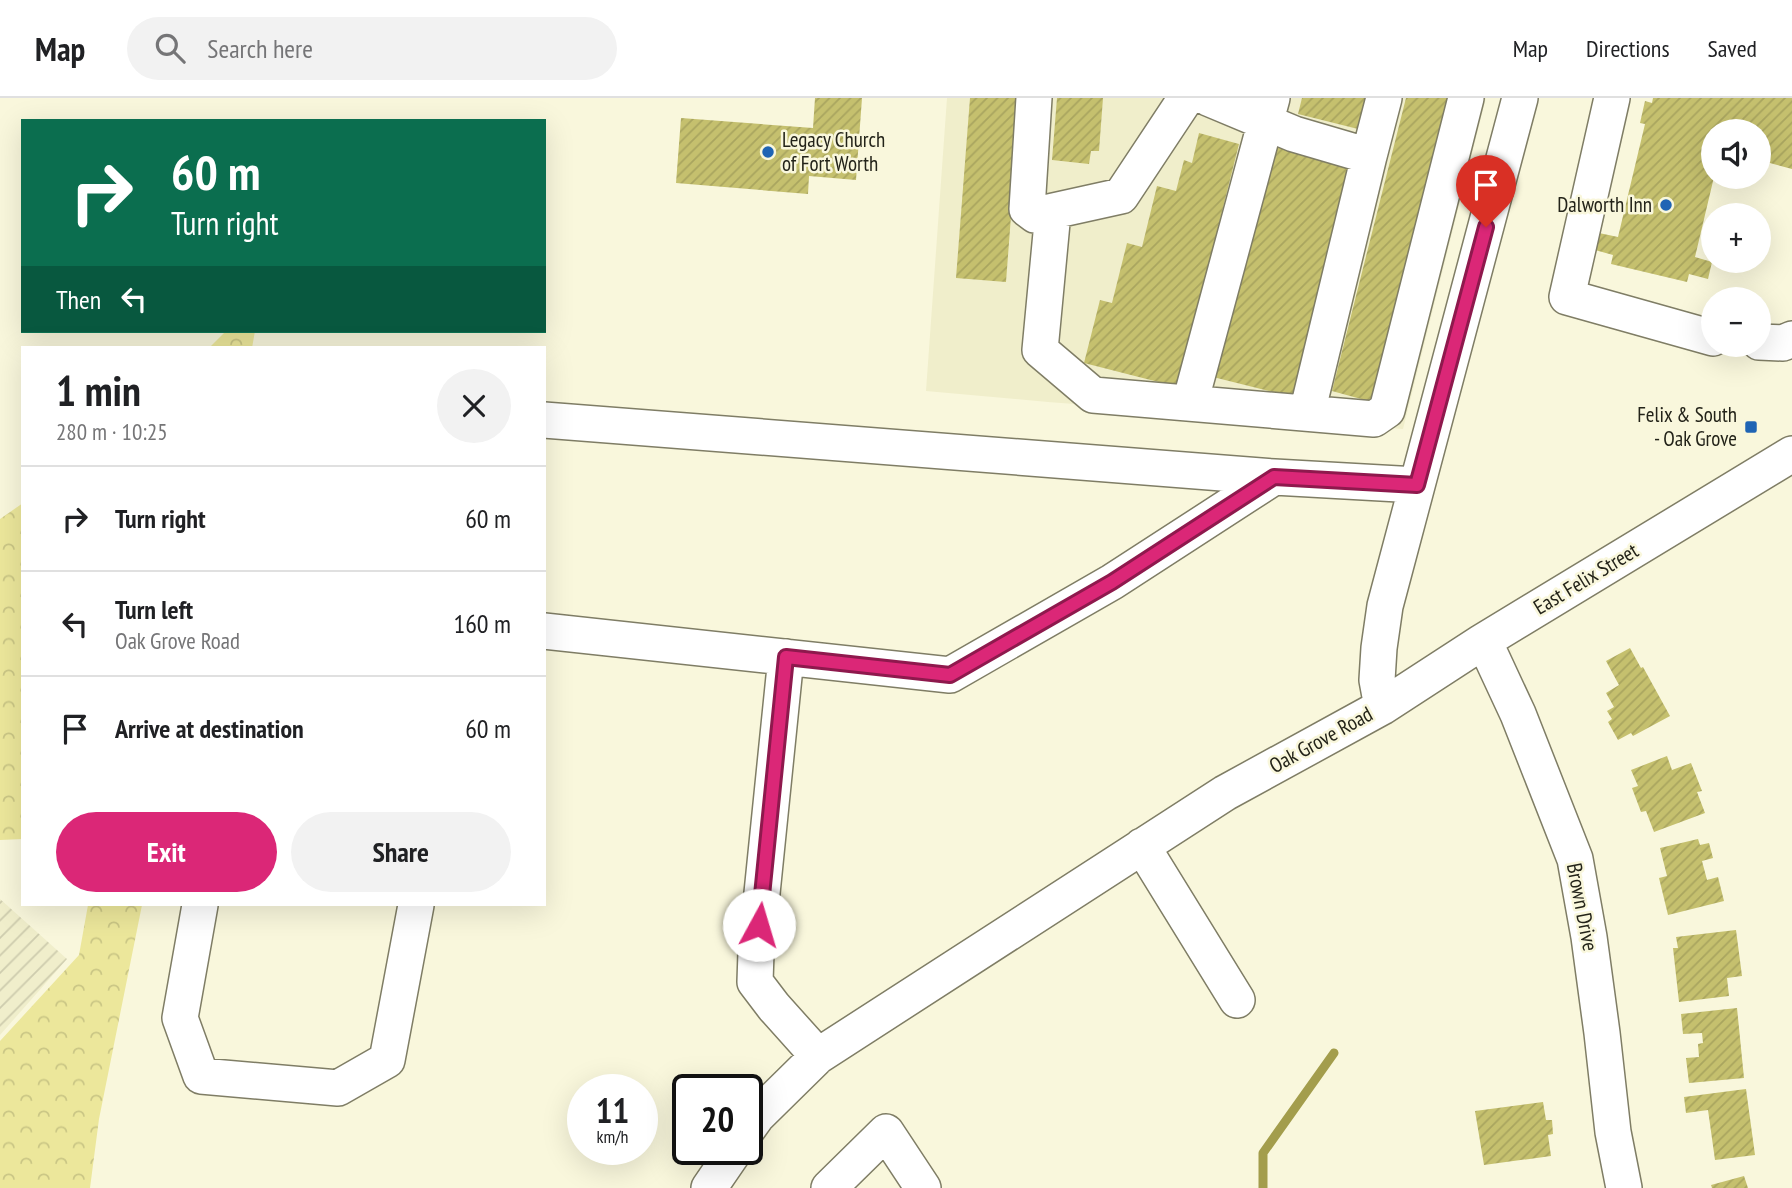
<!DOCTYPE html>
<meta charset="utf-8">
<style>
:root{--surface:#fff;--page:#f2f2f2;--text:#202124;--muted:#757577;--line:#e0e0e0;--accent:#db2777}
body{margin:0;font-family:"PT Sans Narrow",sans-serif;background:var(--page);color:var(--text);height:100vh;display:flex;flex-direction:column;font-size:26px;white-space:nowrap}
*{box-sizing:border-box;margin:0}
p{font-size:23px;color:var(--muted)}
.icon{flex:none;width:38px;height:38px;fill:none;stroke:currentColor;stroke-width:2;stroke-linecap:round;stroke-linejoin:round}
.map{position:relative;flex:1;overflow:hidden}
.details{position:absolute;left:21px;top:248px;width:525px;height:560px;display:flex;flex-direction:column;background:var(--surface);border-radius:0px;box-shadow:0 7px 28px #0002}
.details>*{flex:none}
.hud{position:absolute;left:21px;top:21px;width:525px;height:214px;border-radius:0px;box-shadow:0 7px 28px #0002;background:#0b6e4f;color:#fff;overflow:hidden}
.tools{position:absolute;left:1701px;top:21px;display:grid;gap:14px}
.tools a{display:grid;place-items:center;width:70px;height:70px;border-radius:50%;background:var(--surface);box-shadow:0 7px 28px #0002;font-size:35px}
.speed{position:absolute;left:567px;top:976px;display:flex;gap:14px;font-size:35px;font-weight:700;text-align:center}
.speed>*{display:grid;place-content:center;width:91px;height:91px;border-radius:50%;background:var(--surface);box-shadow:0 7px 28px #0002;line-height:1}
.speed small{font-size:18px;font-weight:400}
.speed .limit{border:4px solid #111;border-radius:10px;background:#fff;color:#111}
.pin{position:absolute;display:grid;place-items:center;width:60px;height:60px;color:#fff;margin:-72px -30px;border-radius:50% 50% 50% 0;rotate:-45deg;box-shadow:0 0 7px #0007}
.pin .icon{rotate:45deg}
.me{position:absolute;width:77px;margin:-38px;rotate:6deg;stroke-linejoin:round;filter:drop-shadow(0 0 5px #0008)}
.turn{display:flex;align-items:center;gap:24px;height:147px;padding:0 35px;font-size:32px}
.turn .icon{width:91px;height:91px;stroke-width:2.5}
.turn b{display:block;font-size:49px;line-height:60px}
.then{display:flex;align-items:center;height:66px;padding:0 35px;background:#0003;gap:14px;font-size:26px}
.round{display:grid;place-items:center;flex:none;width:74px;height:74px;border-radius:37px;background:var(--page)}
.head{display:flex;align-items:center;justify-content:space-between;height:119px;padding:0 35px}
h1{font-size:42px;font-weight:800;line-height:52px}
.action{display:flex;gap:14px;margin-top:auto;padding:14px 35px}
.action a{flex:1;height:80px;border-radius:42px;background:var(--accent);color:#fff;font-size:28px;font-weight:800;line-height:80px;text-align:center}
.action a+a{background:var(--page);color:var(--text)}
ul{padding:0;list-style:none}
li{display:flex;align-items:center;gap:21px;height:105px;padding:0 35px;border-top:2px solid var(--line)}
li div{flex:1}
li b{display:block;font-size:26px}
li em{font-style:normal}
header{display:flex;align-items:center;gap:42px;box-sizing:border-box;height:98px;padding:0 35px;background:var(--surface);border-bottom:2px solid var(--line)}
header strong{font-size:33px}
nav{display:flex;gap:38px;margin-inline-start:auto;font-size:24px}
.search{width:490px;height:63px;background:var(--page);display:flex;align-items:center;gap:18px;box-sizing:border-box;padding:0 24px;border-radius:38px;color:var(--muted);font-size:26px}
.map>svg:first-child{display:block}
.built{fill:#f0eecb}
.industrial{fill:url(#industrial-furrows)}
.forest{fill:url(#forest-crowns)}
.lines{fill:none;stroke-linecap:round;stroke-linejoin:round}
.stream{stroke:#a39d4c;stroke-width:9}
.building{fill:url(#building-hatch)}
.minor-casing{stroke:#7f7d65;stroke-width:38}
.minor{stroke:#fff;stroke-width:35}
.route-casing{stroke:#8e194d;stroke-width:18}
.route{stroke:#db2777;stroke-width:12}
.poi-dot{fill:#1f64b4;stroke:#f9f7dc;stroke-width:2.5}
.labels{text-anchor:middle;stroke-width:5;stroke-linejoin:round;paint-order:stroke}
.poi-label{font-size:21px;fill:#232319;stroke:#f9f7dc;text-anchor:end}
.street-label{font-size:21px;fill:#232319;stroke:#f9f7dc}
</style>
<header>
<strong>Map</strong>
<div class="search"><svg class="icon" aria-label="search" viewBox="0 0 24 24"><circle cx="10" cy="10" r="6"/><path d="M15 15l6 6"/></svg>Search here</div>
<nav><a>Map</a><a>Directions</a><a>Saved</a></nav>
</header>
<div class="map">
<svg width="1792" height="1090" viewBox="0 0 1792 1090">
<defs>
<pattern id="industrial-furrows" width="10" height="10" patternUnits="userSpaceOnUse" patternTransform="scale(1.75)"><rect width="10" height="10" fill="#f0eecb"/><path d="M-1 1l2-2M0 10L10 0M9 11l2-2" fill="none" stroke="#ceccae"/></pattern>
<pattern id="forest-crowns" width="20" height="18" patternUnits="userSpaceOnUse" patternTransform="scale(1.75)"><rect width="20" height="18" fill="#ece79b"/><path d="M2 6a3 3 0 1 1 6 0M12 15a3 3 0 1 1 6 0" fill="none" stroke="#cac685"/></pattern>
<pattern id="building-hatch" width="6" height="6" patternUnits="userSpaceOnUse" patternTransform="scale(1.75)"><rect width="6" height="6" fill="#c5c06e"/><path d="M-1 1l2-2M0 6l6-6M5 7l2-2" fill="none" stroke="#a9a55f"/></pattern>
</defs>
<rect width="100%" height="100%" fill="#f9f7dc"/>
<path class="built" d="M947,0H1486L1403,331L1048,304L926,293Z"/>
<path class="industrial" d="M0,801L67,861L0,937Z"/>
<path class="forest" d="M226,233H255L252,250H209Z
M23,405V741L0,742V421Z
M88,807H142L99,1021L90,1090H0V943L79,857Z"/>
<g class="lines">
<path class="stream" d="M1263,1090V1055L1334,955"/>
</g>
<path class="building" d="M815,0H862L856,82L809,78L808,96L676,85L681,20L813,30Z
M970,0H1020L1006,184L956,180Z
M1057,0H1103L1099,53H1091L1089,66L1052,62Z
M1302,0H1374L1366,33L1298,16Z
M1406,0H1449L1372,304L1332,293Z
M1653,0H1792V71L1759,62V33H1713L1714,79L1695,159L1712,164L1708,181L1689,176L1687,184L1611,166L1613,157L1595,152L1599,135L1618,139L1645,26L1640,25L1645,3L1652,5Z
M1199,35L1239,46L1178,289L1084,265L1100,202L1112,205L1127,145L1142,149L1157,88L1176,93L1184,62L1192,65Z
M1272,44L1355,65L1297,300L1213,279Z
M1630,550L1641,570L1643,569L1670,618L1633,638L1631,635L1618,642L1608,624L1612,621L1607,613L1614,609L1606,595L1619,587L1606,563Z
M1667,658L1672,672L1691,665L1702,693L1697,694L1705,715L1654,734L1646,713L1641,714L1632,690L1638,688L1631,672Z
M1698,741L1700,747L1709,745L1713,760L1702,763L1707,782L1718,779L1724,803L1668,817L1659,780L1667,778L1660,750Z
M1736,832L1742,878L1727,880L1729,898L1679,904L1673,850H1678L1676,839Z
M1737,910L1744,980L1689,985L1686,960L1699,959L1698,946L1703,945L1702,935L1683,936L1681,916Z
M1746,991L1755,1057L1715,1062L1708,1012L1686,1015L1684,999Z
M1543,1004L1546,1022H1552L1553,1036L1548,1037L1551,1058L1484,1067L1475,1013Z
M1744,1078L1748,1090H1712L1711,1087Z"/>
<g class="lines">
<defs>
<path id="minor" d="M1034,0L1027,111L1035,117L1121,98L1186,0
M1208,0L1294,36L1369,58L1384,0
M1612,0L1567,199L1713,240
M1053,114L1040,252L1093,297L1374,321L1387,312L1466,0
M1759,244L1783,245L1792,241
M1190,305L1272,0
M1307,315L1369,58
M544,322L1274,379L1417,387
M544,533L950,577L1112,484L1274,379
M1482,544L1491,558L1518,616L1575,761L1589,839L1602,935L1613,1034L1624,1090
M786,559L756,854L755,884L774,909L818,958
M1382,609L1377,582L1379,550L1385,508L1520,0
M1142,748L1237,902
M200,807L180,920L201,978L338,990L387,962L416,807
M747,1032L757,1018L818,958L1225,695L1382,609L1482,544L1792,356
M709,1090L735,1052
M829,1090L886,1034L923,1090"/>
</defs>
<use href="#minor" class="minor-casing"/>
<use href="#minor" class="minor"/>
</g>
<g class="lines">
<defs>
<path id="route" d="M759,827L786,559L950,577L1112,484L1274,379L1417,387L1486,129"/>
</defs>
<use href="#route" class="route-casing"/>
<use href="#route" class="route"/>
</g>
<g class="poi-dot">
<circle cx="768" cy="54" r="7"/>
<circle cx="1666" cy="107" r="7"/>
<rect x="1744" y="322" width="14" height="14" rx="3.5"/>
</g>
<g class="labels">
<g class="poi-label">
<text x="782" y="49" text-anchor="start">Legacy Church<tspan x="782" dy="24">of Fort Worth</tspan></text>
<text x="1652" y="114">Dalworth Inn</text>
<text x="1737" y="324">Felix &amp; South<tspan x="1737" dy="24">- Oak Grove</tspan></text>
</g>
<g class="street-label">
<text transform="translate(1586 481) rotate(-31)" y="7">East Felix Street</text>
<text transform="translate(1321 642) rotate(-29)" y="7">Oak Grove Road</text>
<text transform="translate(1582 809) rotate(79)" y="7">Brown Drive</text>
</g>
</g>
</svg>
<div class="tools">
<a><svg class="icon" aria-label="sound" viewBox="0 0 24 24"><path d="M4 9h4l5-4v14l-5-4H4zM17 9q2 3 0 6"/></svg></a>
<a>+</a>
<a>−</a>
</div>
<div class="speed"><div>11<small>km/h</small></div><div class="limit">20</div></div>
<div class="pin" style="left:1486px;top:129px;background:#d93025"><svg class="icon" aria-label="arrive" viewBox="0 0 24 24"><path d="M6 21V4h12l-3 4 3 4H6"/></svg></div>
<svg class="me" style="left:759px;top:827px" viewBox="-20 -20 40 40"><circle r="19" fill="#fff"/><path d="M0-13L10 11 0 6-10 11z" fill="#db2777"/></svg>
<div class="hud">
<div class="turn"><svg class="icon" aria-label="right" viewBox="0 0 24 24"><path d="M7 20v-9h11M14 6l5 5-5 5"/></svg><div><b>60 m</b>Turn right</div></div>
<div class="then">Then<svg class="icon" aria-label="left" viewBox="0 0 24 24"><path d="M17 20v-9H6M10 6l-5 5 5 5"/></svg></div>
</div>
<section class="details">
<div class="head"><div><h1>1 min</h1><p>280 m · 10:25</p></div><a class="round"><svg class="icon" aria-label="close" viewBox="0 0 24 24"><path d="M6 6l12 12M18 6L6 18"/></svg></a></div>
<ul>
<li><svg class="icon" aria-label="right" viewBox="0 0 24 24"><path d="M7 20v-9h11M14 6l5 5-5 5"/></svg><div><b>Turn right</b></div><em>60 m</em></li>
<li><svg class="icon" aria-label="left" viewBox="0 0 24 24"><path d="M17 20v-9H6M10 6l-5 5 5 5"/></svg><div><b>Turn left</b><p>Oak Grove Road</p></div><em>160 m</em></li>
<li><svg class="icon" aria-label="arrive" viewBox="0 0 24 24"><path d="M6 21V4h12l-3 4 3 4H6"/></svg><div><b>Arrive at destination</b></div><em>60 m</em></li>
</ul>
<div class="action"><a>Exit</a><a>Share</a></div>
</section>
</div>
